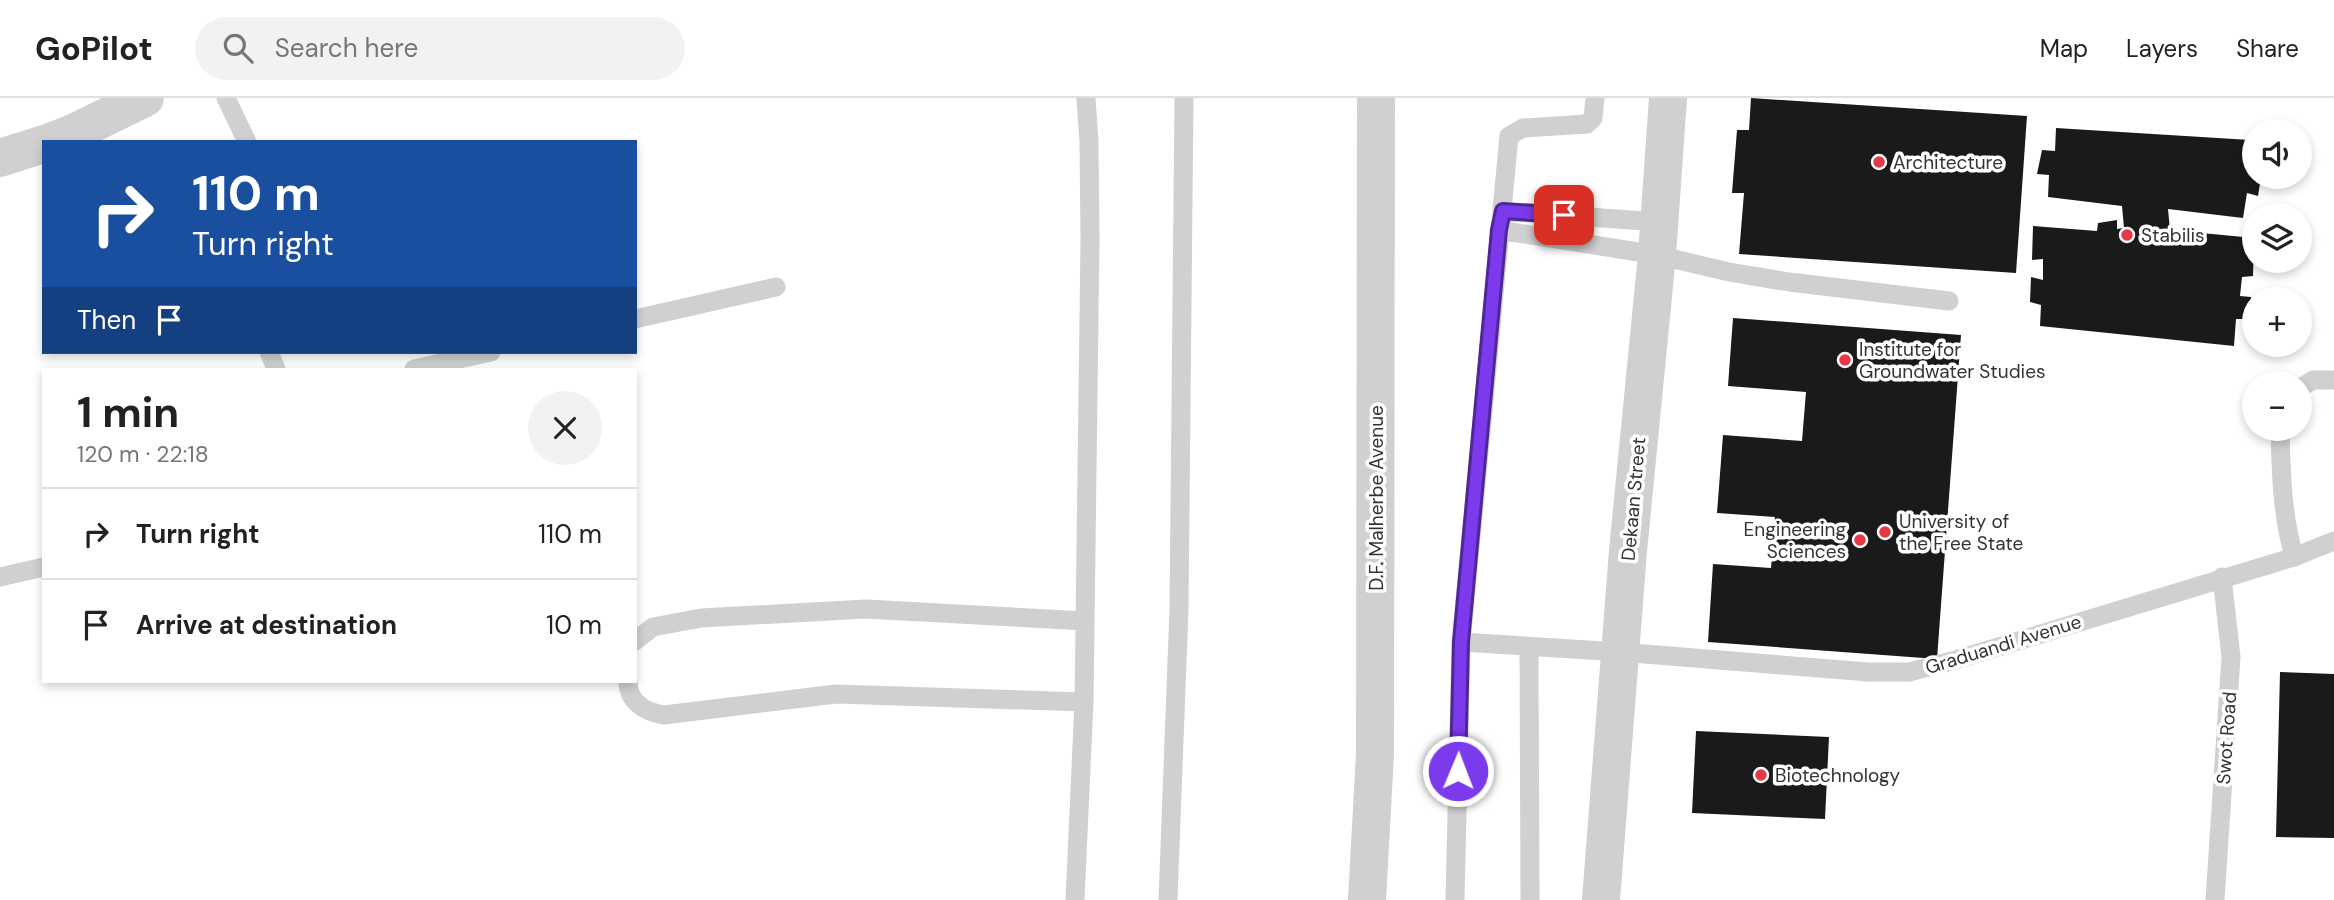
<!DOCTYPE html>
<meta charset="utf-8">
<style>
:root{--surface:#fff;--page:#f2f2f2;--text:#222;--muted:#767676;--line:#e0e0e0}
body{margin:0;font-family:"DM Sans",sans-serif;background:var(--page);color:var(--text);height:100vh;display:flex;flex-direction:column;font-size:26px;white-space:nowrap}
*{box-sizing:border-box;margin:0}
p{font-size:23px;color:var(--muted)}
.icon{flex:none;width:38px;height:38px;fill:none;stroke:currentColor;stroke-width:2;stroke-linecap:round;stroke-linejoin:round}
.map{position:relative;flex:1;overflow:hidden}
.sheet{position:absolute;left:42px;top:270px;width:595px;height:315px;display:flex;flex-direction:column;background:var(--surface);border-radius:0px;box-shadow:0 4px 10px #0003}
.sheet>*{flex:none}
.top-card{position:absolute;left:42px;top:42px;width:595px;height:214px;border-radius:0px;box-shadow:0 4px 10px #0003;background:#1a4fa0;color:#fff;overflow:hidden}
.buttons{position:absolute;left:2242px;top:21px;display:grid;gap:14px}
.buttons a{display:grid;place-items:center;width:70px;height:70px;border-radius:50%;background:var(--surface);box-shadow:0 4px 10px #0003;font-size:35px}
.pin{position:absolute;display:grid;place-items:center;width:60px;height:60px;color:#fff;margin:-30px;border-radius:14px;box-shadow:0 4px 10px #0006}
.me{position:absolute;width:77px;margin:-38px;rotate:1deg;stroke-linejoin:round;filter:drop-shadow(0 0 5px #0008)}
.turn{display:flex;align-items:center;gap:24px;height:147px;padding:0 35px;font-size:32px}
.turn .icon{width:91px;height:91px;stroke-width:2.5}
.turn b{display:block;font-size:49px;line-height:60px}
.then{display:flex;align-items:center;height:66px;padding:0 35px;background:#0003;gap:14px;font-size:26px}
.round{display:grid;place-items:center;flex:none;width:74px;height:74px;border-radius:37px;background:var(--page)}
.headline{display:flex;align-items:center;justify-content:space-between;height:119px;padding:0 35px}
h1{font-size:42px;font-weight:700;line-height:52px}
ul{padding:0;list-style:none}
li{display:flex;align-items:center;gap:21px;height:91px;padding:0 35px;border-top:2px solid var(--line)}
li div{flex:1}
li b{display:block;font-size:26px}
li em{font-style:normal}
header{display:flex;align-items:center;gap:42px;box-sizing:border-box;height:98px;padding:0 35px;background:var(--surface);border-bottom:2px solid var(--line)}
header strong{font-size:33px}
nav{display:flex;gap:38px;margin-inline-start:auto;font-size:24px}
.search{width:490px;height:63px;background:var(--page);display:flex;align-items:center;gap:18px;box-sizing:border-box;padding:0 24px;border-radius:38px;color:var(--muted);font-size:26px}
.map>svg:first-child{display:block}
.building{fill:#1a1a1a}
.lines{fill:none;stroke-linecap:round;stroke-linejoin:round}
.service{stroke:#d0d0d0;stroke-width:19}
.minor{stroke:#d0d0d0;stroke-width:38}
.tertiary{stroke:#d0d0d0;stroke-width:38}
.route-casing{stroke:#51269a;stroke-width:18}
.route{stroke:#7c3aed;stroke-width:12}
.poi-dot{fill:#e63946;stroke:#fff;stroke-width:2.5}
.labels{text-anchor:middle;stroke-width:7;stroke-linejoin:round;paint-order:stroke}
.poi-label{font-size:19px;fill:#333;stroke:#fff;text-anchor:start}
.street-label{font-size:19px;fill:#333;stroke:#fff}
</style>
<header>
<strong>GoPilot</strong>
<div class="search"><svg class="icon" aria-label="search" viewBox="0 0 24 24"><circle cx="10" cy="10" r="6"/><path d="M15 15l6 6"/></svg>Search here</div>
<nav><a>Map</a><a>Layers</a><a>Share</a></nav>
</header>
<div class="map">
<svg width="2334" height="802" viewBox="0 0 2334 802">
<rect width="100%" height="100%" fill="#fff"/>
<path class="building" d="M1751,0L2027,18L2016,175L1739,156L1744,95H1732L1737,32H1749Z
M2056,30L2250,42L2254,79H2261L2258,98L2247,95L2243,120L2168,111L2170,132L2254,140L2253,178L2242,179L2240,198L2251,199L2249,221H2236L2234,248L2040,228L2041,207L2030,204L2031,179L2043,182V161L2032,162L2033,128L2097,133L2098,125L2117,122V131L2124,130L2122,108L2048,99L2049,77L2037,76L2042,52L2055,53Z
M1733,220L1961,237L1937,561L1708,544L1713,466L1771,470L1775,419L1717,415L1723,337L1802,343L1806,294L1728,288Z
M2280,574L2334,576V740L2276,739Z
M1696,633L1829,639L1825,721L1692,715Z"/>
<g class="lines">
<path class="service" d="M226,0L247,44
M1595,0L1593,20L1587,26L1523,30L1509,38L1461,544L1620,554L1868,574H1909L1952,563L2294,459L2334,443
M1503,113L1659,124
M1499,132L1657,157L1729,174L1789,184L1949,203
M635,221L776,189
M269,254L276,271
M414,271L491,254
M2300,290L2313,282H2334
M2280,331C2281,375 2282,416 2294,459
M0,479L44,469
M635,543L653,529L701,520L866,511L1085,523
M1529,550L1530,802
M628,583C628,604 645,614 664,617L836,596L1084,604
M1075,802L1084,604L1090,141L1089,44L1086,0
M1168,802L1179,511L1184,0
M1455,802L1461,544
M2215,802L2231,559L2222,479"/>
<path class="minor" d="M50,44L71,36L145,0
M0,60L44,46
M1601,802L1628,453L1657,157L1668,0"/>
<path class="tertiary" d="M1367,802L1375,656L1376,0"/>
</g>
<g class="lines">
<defs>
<path id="route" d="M1458,673L1461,544L1499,132L1503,113L1564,117"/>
</defs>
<use href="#route" class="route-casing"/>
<use href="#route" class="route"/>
</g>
<g class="poi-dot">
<circle cx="1879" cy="64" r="7"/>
<circle cx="2127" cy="137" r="7"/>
<circle cx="1845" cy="262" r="7"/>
<circle cx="1885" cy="434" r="7"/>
<circle cx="1860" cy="442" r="7"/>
<circle cx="1761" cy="677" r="7"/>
</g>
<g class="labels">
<g class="poi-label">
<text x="1893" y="71">Architecture</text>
<text x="2141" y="144">Stabilis</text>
<text x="1859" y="258">Institute for<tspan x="1859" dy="22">Groundwater Studies</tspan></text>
<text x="1899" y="430">University of<tspan x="1899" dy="22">the Free State</tspan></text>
<text x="1846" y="438" text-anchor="end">Engineering<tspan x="1846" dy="22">Sciences</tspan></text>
<text x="1775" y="684">Biotechnology</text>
</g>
<g class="street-label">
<text transform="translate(1376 400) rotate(-90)" y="7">D.F. Malherbe Avenue</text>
<text transform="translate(1633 401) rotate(-85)" y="7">Dekaan Street</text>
<text transform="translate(2003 546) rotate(-17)" y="7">Graduandi Avenue</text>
<text transform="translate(2226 640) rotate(-86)" y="7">Swot Road</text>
</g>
</g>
</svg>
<div class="buttons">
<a><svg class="icon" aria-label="sound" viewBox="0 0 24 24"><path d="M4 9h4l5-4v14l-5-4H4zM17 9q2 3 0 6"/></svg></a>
<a><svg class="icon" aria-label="layers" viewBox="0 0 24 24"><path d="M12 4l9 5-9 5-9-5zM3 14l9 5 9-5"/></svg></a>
<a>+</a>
<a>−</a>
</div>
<div class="pin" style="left:1564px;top:117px;background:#d93025"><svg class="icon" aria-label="arrive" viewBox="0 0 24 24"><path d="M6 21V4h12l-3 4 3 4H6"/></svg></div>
<svg class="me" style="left:1458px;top:673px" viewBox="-20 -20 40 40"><circle r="17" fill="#7c3aed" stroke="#fff" stroke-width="3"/><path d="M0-11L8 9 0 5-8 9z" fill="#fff"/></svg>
<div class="top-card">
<div class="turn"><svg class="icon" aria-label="right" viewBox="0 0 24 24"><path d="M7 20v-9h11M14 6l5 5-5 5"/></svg><div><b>110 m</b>Turn right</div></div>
<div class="then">Then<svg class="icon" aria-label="arrive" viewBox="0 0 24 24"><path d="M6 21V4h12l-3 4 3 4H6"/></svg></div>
</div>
<section class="sheet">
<div class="headline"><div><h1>1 min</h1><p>120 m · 22:18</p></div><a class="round"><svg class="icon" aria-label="close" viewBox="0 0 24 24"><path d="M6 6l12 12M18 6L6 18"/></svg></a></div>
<ul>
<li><svg class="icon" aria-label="right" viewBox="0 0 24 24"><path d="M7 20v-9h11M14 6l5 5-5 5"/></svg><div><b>Turn right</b></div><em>110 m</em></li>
<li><svg class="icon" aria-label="arrive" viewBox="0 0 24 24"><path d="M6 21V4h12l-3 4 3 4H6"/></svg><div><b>Arrive at destination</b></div><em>10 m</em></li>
</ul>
</section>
</div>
